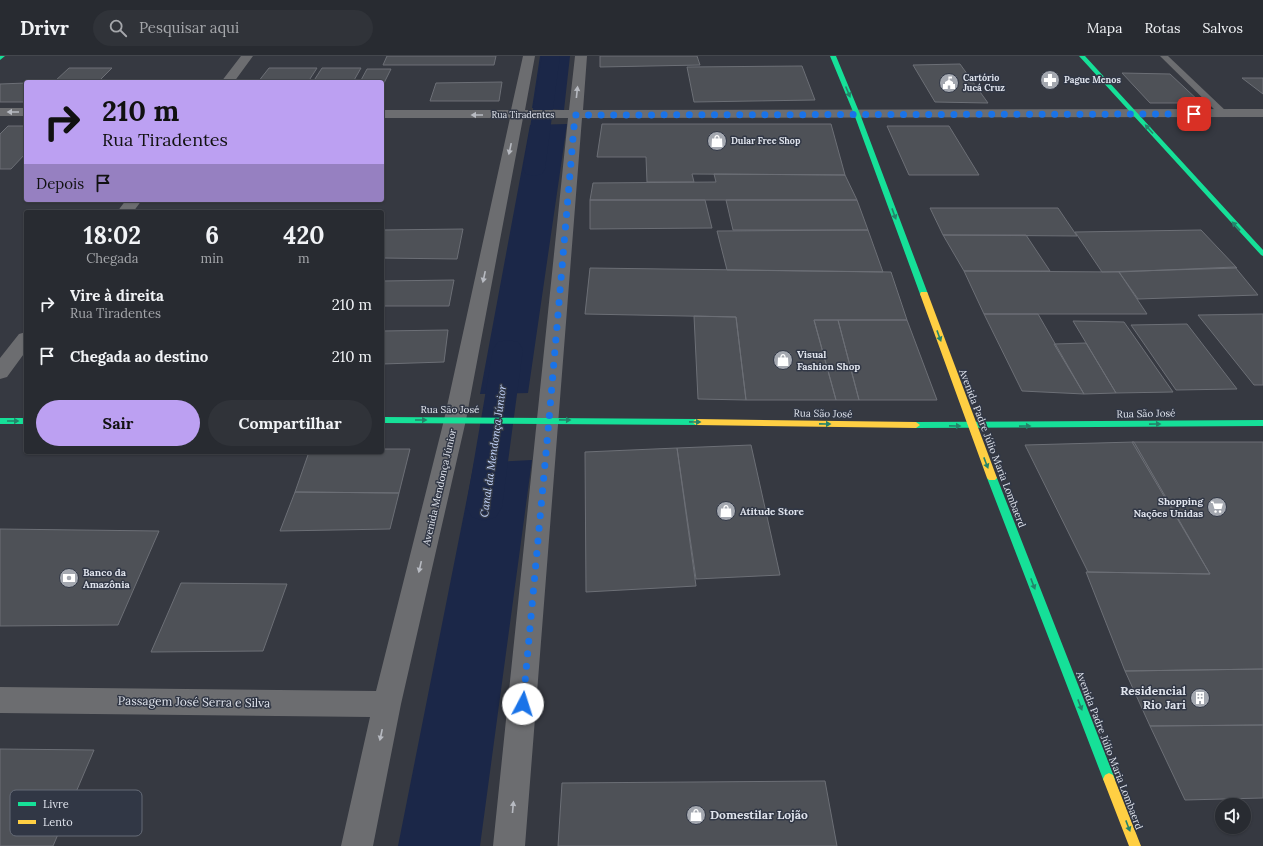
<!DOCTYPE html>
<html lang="pt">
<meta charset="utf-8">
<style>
:root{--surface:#282b31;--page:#303339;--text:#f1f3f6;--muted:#a5a7ab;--line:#44474d;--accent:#bca0f2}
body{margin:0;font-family:Lora,serif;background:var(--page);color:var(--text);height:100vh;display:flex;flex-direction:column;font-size:15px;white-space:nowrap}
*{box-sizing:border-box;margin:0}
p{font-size:13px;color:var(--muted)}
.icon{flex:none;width:22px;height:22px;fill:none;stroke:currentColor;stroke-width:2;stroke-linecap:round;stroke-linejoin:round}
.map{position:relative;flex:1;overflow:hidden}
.sheet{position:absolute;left:24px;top:154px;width:360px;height:244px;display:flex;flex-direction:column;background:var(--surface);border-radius:4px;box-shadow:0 1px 3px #0004,0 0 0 1px var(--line)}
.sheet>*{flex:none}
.top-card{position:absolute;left:24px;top:24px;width:360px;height:122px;border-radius:4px;box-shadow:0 1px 3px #0004,0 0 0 1px var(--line);background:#bca0f2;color:#111;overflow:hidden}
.fabs{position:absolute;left:1215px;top:742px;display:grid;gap:8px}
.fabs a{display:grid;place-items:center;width:36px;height:36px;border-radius:50%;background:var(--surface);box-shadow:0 1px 3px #0004,0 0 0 1px var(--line);font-size:20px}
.pin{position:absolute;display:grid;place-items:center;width:34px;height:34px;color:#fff;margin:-17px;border-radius:8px;box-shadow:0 2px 6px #0006}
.me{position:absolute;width:44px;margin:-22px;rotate:5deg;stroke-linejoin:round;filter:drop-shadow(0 0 3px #0008)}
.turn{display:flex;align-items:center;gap:14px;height:84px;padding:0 12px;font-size:18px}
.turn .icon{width:52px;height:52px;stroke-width:2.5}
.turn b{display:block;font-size:28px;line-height:34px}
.then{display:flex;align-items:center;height:38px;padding:0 12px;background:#0003;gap:8px;font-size:15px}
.eta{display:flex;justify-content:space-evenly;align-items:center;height:68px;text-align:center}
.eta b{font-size:24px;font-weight:700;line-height:28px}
.primary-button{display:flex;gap:8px;margin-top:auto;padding:8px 12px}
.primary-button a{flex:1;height:46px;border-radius:24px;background:var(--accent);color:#111;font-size:16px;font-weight:700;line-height:46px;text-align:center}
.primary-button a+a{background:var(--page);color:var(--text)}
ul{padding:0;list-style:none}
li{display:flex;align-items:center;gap:12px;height:52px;padding:0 12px}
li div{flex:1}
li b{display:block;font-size:15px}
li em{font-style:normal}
header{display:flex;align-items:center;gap:24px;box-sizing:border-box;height:56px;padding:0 20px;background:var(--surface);border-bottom:1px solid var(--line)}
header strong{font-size:19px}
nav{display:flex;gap:22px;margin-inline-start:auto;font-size:14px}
.search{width:280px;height:36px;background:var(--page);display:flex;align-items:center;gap:10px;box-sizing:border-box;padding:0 14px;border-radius:22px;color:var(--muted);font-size:15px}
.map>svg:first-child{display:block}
.water{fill:#1b2748}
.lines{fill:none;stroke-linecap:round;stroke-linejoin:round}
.canal{fill:#1b2748;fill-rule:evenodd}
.building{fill:#4e5157;stroke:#6c6f76}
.lane{fill:#6c6d70;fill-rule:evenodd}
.street{fill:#6c6d70;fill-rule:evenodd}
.fast{fill:#16e098;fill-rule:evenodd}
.slow{fill:#ffcf43;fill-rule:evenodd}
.oneway{fill:#b7bac1}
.oneway2{fill:#25836a}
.route{stroke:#1a73e8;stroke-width:7;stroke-dasharray:0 12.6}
.labels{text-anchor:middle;stroke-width:3;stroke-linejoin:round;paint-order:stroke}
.far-poi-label{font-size:9px;font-weight:bold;fill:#dfe3ec;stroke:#313745;text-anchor:start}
.far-street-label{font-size:9px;fill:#dfe3ec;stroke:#313745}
.poi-label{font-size:10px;font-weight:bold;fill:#dfe3ec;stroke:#313745;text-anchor:start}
.street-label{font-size:10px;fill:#dfe3ec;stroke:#313745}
.water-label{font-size:11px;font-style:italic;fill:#c2d4fc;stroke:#313745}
.near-poi-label{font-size:12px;font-weight:bold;fill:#dfe3ec;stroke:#313745;text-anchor:end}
.near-street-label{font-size:12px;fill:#dfe3ec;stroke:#313745}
.key{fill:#313745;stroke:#656b77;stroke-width:1}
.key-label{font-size:11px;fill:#dfe3ec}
</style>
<header>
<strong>Drivr</strong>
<div class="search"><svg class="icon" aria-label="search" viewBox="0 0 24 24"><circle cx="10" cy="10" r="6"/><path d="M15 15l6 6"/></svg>Pesquisar aqui</div>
<nav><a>Mapa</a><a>Rotas</a><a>Salvos</a></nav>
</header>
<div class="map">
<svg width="1263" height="790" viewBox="0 0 1263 790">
<rect width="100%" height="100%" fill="#363941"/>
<path class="water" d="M540,0H570L564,54L532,52Z
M567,68L528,337L480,338L530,69Z
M532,404L480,790H398L474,407Z"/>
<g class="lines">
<path class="canal" d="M542,0H560L545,113L542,118L534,120L526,118L523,113Z
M508,284L518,286L523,293L502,451L496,461L484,465L472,461L466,451L493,293L498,286Z"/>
</g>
<path class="building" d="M387,0H496L494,9H383Z
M600,0H697L700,9L600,11Z
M960,8L988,47L935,46L913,9Z
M802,10L815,44L694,46L687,11Z
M69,12H112L98,26H54Z
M269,12H317L308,26H258Z
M322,12H361L353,26H313Z
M367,13H391L382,31V26H360Z
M1122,17L1170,18L1201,47H1150Z
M1242,22H1263V38Z
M502,26L499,45H430L436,27Z
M26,27V46H0V28Z
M602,68H831L845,119L692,118L694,126H647L646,101H597Z
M8,70H26V97L11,113H0V78Z
M887,70H949L979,119H909Z
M714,118L845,119L857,144H590L593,127L716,126Z
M590,144H705L712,172L590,173Z
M726,144H857L868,174H733Z
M930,152H1058L1077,180L943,179Z
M463,173L457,203L382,202V174Z
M868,174L883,216L727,214L717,175Z
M1201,174L1237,212L1102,216L1075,176Z
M943,179H1026L1050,215H964Z
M1235,211L1258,239L1138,243L1119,216Z
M590,212L891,216L907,264H814L836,344H746L736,261L585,258Z
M964,215L1119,216L1147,258H984Z
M454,224L449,250H382V225Z
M984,258H1038L1084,338L1022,335Z
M1263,258V329H1254L1198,259Z
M694,260L736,261L746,344L698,343Z
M814,264H838L859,344H836Z
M838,264H907L937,344H859Z
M1073,265L1124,266L1173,336L1116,337Z
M1187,268L1237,333L1176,334L1131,269Z
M448,274L444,306L382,308V275Z
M1086,287L1116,337L1084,338L1054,288Z
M1132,386H1263V613L1125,615L1086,516L1210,518Z
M1134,386L1210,518L1088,516L1025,389Z
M751,389L780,519L696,523L677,392Z
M677,392L696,530L586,536L585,396Z
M382,393H410L399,437L295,436L309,396H382Z
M295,436L399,437L390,473L280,475Z
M0,473L159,475L118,569L0,570Z
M181,527L287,528L263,595L151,596Z
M1263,613V669L1150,670L1125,615Z
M1263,669V742L1185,744L1150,670Z
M0,693L94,694L53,790H0Z
M825,725L837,790H558L562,727Z"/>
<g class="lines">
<path class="lane" d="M1160,0H1168L1227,56V60H1221Z"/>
<path class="street" d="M241,0H253L234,26H221Z
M523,0H535L525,54H569L575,0H587L583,54L1263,53V61L582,62L525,790H493L568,62H523L466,364L401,648L373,790H341L370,661L0,657V631L376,635L444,364L510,62H382V54H511Z
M0,52H26V60H0Z
M126,144H142L133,156H117Z
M26,276V295L7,321L0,323V302L19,278Z"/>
<path class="fast" d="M0,0H5L0,4Z
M830,0H836L860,58L928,238L927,240H921L920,238L854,58Z
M1079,0H1085L1263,194V200L1261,199Z
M382,361L696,363L700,366L696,369L382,367Z
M0,362H26V368H0Z
M1263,364V370L916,372L912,369L916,366Z
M992,419L995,420L997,422L1115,723L1113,727L1109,729L1105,727L1103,723L987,422L989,420Z"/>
<path class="slow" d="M921,236H927L928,238L997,422L995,424H989L987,422L920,238Z
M696,363L916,366L920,369L916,372L696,369L692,366Z
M1109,717L1113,719L1141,790H1129L1103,723L1105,719Z"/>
</g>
<defs><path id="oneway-solid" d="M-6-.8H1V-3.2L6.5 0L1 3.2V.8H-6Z"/></defs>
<g class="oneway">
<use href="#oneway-solid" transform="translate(577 36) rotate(-84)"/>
<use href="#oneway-solid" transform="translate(13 56) rotate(-180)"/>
<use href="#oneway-solid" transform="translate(477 59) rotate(-180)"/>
<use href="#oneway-solid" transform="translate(510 93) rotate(102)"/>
<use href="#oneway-solid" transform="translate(484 221) rotate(102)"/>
<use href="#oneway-solid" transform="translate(420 511) rotate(103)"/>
<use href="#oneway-solid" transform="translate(381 679) rotate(102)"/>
<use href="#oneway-solid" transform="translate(513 751) rotate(-85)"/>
</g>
<g class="oneway2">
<use href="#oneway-solid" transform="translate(848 36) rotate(67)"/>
<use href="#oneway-solid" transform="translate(1149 73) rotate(-132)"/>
<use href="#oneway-solid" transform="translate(894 158) rotate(70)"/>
<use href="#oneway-solid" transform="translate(1236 170) rotate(-133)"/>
<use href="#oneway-solid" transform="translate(939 280) rotate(70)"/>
<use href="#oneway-solid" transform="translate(421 364)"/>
<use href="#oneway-solid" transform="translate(565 364) rotate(1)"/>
<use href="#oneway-solid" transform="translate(13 365)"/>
<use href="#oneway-solid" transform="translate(695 366) rotate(1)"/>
<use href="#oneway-solid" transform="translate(825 368) rotate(1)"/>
<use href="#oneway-solid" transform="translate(1155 368) rotate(-1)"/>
<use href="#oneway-solid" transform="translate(955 370) rotate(1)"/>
<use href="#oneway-solid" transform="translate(1025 370) rotate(-1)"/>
<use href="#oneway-solid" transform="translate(986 407) rotate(69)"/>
<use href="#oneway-solid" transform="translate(1033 528) rotate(69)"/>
<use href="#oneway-solid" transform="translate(1080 649) rotate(69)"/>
<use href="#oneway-solid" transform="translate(1128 770) rotate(69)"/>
</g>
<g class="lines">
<path class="route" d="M523,648L549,364L575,59L1194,58"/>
</g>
<defs>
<symbol id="pharmacy-disc" viewBox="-11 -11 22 22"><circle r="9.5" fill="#a4a8b0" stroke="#313745"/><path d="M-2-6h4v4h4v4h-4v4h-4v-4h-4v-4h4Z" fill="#fff"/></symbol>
<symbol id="civic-disc" viewBox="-11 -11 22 22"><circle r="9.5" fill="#a4a8b0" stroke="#313745"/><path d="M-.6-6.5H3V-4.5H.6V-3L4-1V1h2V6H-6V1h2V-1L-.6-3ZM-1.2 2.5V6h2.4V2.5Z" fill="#fff"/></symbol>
<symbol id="shop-disc" viewBox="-11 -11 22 22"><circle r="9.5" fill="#a4a8b0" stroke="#313745"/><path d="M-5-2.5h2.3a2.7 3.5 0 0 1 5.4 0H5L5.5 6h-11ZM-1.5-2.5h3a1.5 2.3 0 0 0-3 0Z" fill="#fff"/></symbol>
<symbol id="supermarket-disc" viewBox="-11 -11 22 22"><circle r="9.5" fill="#a4a8b0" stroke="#313745"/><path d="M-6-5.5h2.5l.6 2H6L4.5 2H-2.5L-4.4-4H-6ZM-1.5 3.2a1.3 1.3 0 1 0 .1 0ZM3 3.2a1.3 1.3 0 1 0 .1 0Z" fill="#fff"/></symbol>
<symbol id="bank-disc" viewBox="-11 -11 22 22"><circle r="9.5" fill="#a4a8b0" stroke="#313745"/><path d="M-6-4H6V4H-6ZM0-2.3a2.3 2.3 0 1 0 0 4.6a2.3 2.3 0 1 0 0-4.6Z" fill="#fff"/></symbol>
<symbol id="building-disc" viewBox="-11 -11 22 22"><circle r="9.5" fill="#a4a8b0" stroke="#313745"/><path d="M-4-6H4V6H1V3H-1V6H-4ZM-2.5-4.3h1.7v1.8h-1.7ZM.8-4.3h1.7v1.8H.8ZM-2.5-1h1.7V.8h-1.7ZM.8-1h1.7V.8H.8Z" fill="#fff"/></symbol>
</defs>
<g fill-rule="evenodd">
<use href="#pharmacy-disc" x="1039" y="13" width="22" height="22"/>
<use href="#civic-disc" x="938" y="16" width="22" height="22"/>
<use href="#shop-disc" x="706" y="74" width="22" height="22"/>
<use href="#shop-disc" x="772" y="293" width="22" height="22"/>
<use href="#supermarket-disc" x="1206" y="440" width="22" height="22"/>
<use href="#shop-disc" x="715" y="444" width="22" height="22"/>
<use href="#bank-disc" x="58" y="511" width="22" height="22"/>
<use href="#building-disc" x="1189" y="631" width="22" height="22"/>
<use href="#shop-disc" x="685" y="748" width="22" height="22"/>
</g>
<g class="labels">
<g class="far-poi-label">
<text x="963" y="25">Cartório<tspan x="963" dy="10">Jucá Cruz</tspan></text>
<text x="1064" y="27">Pague Menos</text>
<text x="731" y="88">Dular Free Shop</text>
</g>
<g class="far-street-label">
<text x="523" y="62">Rua Tiradentes</text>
</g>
<g class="poi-label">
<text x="797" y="302">Visual<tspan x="797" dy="12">Fashion Shop</tspan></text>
<text x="1203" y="449" text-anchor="end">Shopping<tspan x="1203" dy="12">Nações Unidas</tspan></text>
<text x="740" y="459">Atitude Store</text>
<text x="83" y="520">Banco da<tspan x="83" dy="12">Amazônia</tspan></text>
</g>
<g class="street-label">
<text x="450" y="357">Rua São José</text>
<text transform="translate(823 357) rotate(1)" y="4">Rua São José</text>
<text transform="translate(1146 357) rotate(-1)" y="4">Rua São José</text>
<text transform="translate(993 392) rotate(69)" y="4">Avenida Padre Júlio Maria Lombaerd</text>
<text transform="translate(439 431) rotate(-77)" y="4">Avenida Mendonça Júnior</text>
<text transform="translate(1110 694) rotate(69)" y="4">Avenida Padre Júlio Maria Lombaerd</text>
</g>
<g class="water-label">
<text transform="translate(493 395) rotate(-82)" y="4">Canal da Mendonça Júnior</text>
</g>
<g class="near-poi-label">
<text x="1186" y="639">Residencial<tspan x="1186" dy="14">Rio Jari</tspan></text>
<text x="710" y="763" text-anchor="start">Domestilar Lojão</text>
</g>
<g class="near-street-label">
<text transform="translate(194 646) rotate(1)" y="4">Passagem José Serra e Silva</text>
</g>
</g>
<rect x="10" y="734" width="132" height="46" rx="6" class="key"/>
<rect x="18" y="746" width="18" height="4" fill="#16e098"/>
<rect x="18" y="764" width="18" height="4" fill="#ffcf43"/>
<g class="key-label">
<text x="43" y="752">Livre</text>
<text x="43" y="770">Lento</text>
</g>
</svg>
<div class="fabs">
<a><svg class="icon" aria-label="sound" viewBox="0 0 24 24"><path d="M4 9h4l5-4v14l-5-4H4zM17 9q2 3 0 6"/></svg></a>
</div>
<div class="pin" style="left:1194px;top:58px;background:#d93025"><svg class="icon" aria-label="arrive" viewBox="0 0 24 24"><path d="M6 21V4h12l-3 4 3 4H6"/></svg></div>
<svg class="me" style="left:523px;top:648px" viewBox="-20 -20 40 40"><circle r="19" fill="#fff"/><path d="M0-13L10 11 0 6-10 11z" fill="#1a73e8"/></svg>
<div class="top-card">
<div class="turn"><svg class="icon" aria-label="right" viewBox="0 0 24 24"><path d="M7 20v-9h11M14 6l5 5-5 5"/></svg><div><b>210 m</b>Rua Tiradentes</div></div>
<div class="then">Depois<svg class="icon" aria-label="arrive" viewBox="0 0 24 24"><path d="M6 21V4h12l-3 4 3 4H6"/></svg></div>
</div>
<section class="sheet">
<div class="eta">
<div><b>18:02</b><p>Chegada</p></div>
<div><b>6</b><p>min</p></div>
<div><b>420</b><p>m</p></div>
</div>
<ul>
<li><svg class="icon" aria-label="right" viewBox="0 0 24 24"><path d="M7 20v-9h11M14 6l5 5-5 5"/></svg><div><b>Vire à direita</b><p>Rua Tiradentes</p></div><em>210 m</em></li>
<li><svg class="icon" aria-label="arrive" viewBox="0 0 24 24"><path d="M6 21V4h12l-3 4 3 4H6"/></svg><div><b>Chegada ao destino</b></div><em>210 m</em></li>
</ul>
<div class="primary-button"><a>Sair</a><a>Compartilhar</a></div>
</section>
</div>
